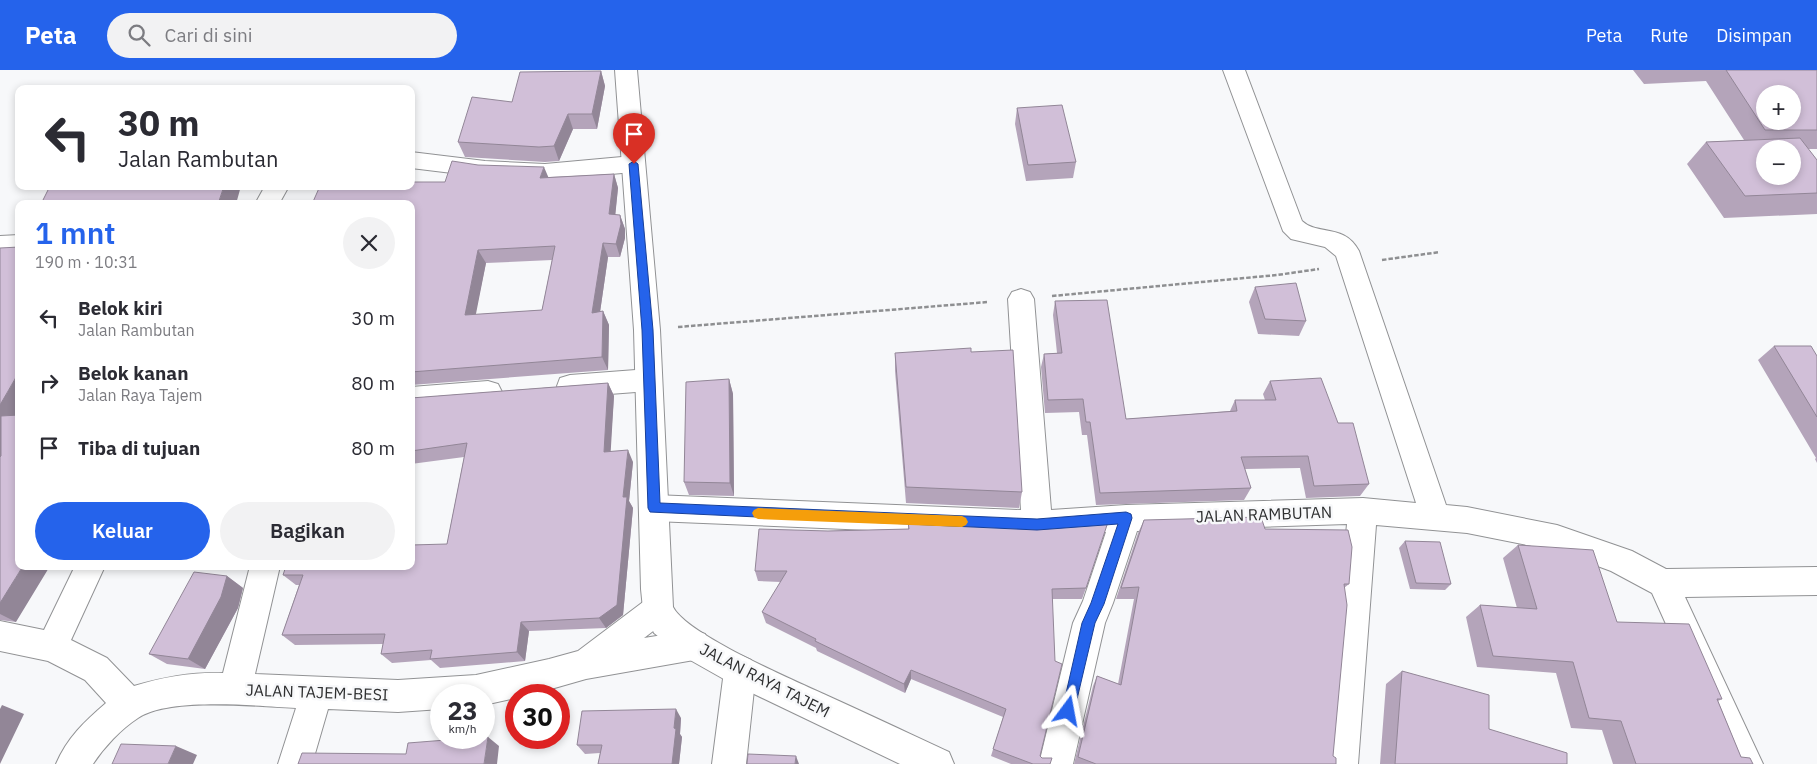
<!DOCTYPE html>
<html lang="id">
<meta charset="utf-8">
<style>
:root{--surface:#fff;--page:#f2f2f3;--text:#2b2b33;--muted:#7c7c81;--accent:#2563eb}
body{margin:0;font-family:"IBM Plex Sans",sans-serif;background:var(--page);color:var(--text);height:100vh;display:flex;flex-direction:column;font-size:19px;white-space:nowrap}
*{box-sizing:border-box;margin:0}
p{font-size:16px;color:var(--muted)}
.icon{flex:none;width:28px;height:28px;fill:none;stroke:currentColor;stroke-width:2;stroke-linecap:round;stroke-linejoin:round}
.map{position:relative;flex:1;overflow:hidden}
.details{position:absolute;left:15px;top:130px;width:400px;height:370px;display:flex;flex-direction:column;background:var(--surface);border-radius:10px;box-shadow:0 2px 8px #0003}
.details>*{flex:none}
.banner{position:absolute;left:15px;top:15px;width:400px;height:105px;border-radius:10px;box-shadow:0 2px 8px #0003;background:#fff;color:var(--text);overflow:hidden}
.buttons{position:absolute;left:1756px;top:15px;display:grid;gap:10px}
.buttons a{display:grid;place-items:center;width:45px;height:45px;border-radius:50%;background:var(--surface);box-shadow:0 2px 8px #0003;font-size:25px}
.speed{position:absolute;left:430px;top:614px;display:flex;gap:10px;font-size:25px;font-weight:700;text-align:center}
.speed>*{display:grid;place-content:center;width:65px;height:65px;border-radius:50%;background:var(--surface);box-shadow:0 2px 8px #0003;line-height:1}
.speed small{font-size:12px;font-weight:400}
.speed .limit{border:8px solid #d22;background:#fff;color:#111}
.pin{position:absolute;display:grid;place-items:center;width:42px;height:42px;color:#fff;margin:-51px -21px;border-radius:50% 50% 50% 0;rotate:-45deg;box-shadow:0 0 5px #0007}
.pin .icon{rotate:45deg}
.me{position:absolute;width:55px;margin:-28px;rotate:13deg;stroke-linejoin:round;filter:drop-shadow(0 0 4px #0008)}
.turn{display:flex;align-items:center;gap:18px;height:105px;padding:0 20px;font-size:22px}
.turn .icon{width:65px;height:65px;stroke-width:2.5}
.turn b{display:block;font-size:35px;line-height:42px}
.round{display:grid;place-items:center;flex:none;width:52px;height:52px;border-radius:26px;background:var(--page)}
.summary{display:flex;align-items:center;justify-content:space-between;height:85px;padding:0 20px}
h1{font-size:30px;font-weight:600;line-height:38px;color:var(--accent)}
.button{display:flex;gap:10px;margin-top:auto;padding:10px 20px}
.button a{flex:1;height:58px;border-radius:30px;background:var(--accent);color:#fff;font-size:20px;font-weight:600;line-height:58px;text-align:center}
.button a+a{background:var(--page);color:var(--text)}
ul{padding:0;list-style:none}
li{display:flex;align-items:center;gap:15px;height:65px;padding:0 20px}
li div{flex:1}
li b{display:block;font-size:19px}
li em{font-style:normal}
header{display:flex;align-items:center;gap:30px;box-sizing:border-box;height:70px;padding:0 25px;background:var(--accent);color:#fff}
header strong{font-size:24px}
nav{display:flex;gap:28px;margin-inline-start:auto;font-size:18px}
.search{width:350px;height:45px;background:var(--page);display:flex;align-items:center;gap:12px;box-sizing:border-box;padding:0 18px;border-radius:28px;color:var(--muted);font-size:19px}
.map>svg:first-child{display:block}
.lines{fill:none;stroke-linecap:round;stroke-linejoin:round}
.minor-casing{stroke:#919294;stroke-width:2}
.major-casing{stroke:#919294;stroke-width:2}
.path{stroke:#8e8f91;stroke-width:2.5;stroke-dasharray:4.5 2;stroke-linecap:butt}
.minor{fill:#fff;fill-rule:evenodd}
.major{fill:#fff;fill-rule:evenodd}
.wall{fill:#b4a4ba;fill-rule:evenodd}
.shaded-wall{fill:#928697}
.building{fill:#d1bfd8;stroke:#928697;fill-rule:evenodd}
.route{fill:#2563eb;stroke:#184099}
.slow{fill:#f59e0b}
.labels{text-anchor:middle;stroke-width:5;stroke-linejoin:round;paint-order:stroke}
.street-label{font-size:16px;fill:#2e2f30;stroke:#f7f8fa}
</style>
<header>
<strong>Peta</strong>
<div class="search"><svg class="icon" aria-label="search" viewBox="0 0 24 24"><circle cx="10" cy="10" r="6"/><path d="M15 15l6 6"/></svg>Cari di sini</div>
<nav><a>Peta</a><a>Rute</a><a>Disimpan</a></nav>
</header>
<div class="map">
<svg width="1817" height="694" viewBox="0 0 1817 694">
<rect width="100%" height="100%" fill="#f7f8fa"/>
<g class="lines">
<defs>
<path id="minor" d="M1223,0H1245L1302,151C1318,166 1344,153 1359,181L1446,435L1467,437L1557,455L1632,481L1666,499L1817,497V525L1685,527L1763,694H1729L1652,523L1611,501L1557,481L1467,463L1376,455L1358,694H1324L1347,454L1137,461L1113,533L1105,553L1073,694H1039L1073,553L1083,531L1106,462L1037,467L654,451L644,447L639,438L644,429L654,425L1021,440L1008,229L1012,222L1021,219L1030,222L1034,229L1051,440L1126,435L1363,428L1416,433L1336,186L1325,177L1291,169L1283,161Z
M411,82L485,91L545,94L633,86L641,88L645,94L641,100L633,102L545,110L485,107L411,98Z
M265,116H289L279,134H255Z
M19,165V183L0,184V166Z
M649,299L658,302L662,310L658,318L649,321L570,327L560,324L557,316L560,308L570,305Z
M488,311L498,314L502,322L498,330L488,333L411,339V317Z
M75,496H105L71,570L107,588L134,616C164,607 192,602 223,603L250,496H280L255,604L398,610L476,605L549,589L578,581L647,529L658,524L669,529L673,539L669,549L644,568L694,560L705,564L710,575L705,586L694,590L586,609L530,625H516V628L484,635V625H441V639L398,642L328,639L312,694H278L296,638C258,636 169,627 138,648C121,659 104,677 93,694H56C67,668 85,651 106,633L85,610L48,591L0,581V551L44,560Z
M740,585L751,590L756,601L746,694H712L724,601L729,590Z"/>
<path id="major" d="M615,0H637L660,260L673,537C687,565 796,611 828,626C868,644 908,663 949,682L954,694H900L729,612L683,586L654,563L643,539L641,519L634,260Z"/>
</defs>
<use href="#minor" class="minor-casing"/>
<use href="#major" class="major-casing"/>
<path class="path" d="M1382,190L1440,182
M1052,226L1277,205L1319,199
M678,257L988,232"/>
<use href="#minor" class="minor"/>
<use href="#major" class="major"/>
</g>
<path class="wall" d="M1633,0H1817V79H1808L1817,90V144L1724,148L1687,94L1706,72L1744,70L1706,11L1644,14Z
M601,1L605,16L597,59H573L559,91L545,92L465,87L458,72L512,32Z
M1017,38L1076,92L1073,108L1026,111L1015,54Z
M614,104L618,118L615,145H620L625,159V168L620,187H608L600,242L603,241L609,255L608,300L411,315V134L445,112ZM552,190L542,240L475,245L486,193Z
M0,178L16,552L0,550Z
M1255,217L1306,251L1299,266L1258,264L1249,232Z
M1055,231L1126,349L1230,341L1235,330H1265L1263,324L1270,311L1338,353L1369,414L1360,426L1306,428L1300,398L1245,399L1251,418L1244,430L1096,435L1087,365H1082L1079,342L1045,343L1041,297L1044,284L1057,283L1053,245Z
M1774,276L1817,286V393L1815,389L1816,388L1758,290Z
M971,282L1022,422L1019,438L906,433L895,301V283Z
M729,309L733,324L734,426L689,425L684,412Z
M608,313L614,326L610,381L633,392L629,431L633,438L623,545L606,558L529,561L525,591L440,598L431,590L392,593L381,584L383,574L295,575L282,565L299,515H296L283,505L447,474L464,387L411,394V328Z
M1144,450L1265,459L1349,514L1344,518L1333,686L1336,694H1074L1093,616L1097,606L1118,614L1134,529H1116L1138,463Z
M908,452L1086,518L1082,529H1052L1040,686L1042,688L1050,694H1011L991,686L1003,647L911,609L905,623L817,581L816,578L766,553L762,542L781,512L758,511L755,501L828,461L908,459Z
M1405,471L1451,514L1445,520L1410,519L1399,478Z
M1518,475L1617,552L1722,629L1718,631L1741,687L1753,694H1613L1602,660L1571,658L1556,603L1477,597L1466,547L1480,535L1517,538L1503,488Z
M227,506L243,518L238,538L205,599L167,594L149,584Z
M1402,601L1489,659L1567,694H1380L1386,614Z
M681,648L680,664L682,667L679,694H598L600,683L585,684L577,675Z"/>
<path class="shaded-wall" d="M601,1L605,16L597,59L592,44Z
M568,44L573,59L559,91L554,76Z
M544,97L550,111L540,108Z
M614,104L618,118L614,158L609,144Z
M224,116H241L236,134H218Z
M620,145L625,159V168L620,187L616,174Z
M603,173L608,187L598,256L592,243Z
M478,180L486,193L473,259L465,245Z
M603,241L609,255L608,300L602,287Z
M19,302V350L0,388V335Z
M729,309L733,324L734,426L730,413Z
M608,313L614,326L610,393L604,382Z
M628,380L633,392L629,431L633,438L623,545L606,558L599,548L623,427Z
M23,496H50L16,552L0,544V533Z
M227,506L243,518L238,538L205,599L188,589Z
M521,552L529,561L525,591L517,582Z
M911,600V609L905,623L904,614Z
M2,635L24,644L0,694V639Z
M676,639L681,648L680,664L682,667L679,694H672L674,658Z
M488,667L499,676L497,694H484Z
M176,676L197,685L193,694H168Z
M796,686L799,694H795Z"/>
<path class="building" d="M1726,0H1817V60H1765ZM1765,24H1792V51H1765Z
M601,1L592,44H568L554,76L539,77L458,72L472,27L512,32L520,2Z
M1062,35L1076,92L1028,95L1017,38Z
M1800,68L1817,90V123L1745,126L1706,72ZM1765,79H1792V106H1765Z
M452,91L478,95L544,97L540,108L614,104L609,144L620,145L621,154L616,174L603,173L592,243L603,241L602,287L411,302V134H312L320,116H411V112H445ZM555,176L542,240L465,245L478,180Z
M50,116H224L218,134H41Z
M19,177V302L0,335V178Z
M1296,213L1306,251L1265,249L1255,217Z
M1107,230L1126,349L1237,341L1235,330H1276L1270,311L1321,308L1338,353H1353L1369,414L1314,416L1308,386L1241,387L1251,418L1100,423L1090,352H1086L1083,329L1048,330L1044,284L1062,283L1055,231Z
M1774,276H1811L1817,286V347Z
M971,278V282L1013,280L1022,422L906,417L895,283Z
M729,309L730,413L684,412L686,312Z
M608,313L604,382L628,380L623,427H627L617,535L599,548L521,552L517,582L430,589L432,580L381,584L385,564L282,565L303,505H283L286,496H411V475L447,474L467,373L411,381V328Z
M19,345V496H23L0,533V387L1,386V346Z
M1261,447L1265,459L1348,460L1352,477L1349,514H1344L1347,535L1333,686L1336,688V694H1096L1078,687L1097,606L1121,615L1139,517L1121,518L1144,450Z
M908,452L1040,457L1108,452L1086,518L1052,519L1055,591L1062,594L1040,686L1042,688H1052L1050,694H1033L993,679L1006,639L911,600L904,614L815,571L816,569L762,542L787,501H755L759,459L828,461L909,459Z
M1405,471L1440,472L1451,514L1416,513Z
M1518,475L1593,480L1617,552L1689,554L1722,629H1717L1741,687L1750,688L1753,694H1636L1621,651L1589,648L1573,592L1493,586L1480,535L1537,539Z
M194,502L227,506L221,527L188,589L149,584Z
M1402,601L1489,625V659L1567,683V694H1395Z
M676,639L674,658L676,659L672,694H598L602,675H577L582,641Z
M484,667H488L484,694H298L302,683L406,684L408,673Z
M121,674L176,676L168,694H112Z
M748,684L796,686L795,694H747Z"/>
<path class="route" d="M634,91L638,94L653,260L660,433L1037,449L1126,442L1131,444L1132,448L1104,534L1095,553L1073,646L1068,648L1064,646L1062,641L1082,553L1091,533L1118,454L1037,460L650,442L648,438L642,260L629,94Z"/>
<path class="slow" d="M758,438L962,446L966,448L968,452L966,455L962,457L758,449L754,447L752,443L754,440Z"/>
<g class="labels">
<g class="street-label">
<text transform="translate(1264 444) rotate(-2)" y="6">JALAN RAMBUTAN</text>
<text transform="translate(765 610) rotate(27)" y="6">JALAN RAYA TAJEM</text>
<text transform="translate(317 622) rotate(2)" y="6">JALAN TAJEM-BESI</text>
</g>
</g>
</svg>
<div class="buttons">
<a>+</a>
<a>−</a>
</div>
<div class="speed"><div>23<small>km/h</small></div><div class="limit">30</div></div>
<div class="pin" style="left:634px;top:94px;background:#d93025"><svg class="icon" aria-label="arrive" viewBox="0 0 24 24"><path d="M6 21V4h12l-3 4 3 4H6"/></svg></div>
<svg class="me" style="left:1068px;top:641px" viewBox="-20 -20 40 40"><path d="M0-17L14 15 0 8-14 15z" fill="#2563eb" stroke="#fff" stroke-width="4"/></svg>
<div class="banner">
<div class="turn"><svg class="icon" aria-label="left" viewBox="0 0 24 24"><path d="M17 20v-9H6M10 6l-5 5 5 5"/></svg><div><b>30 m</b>Jalan Rambutan</div></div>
</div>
<section class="details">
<div class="summary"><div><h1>1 mnt</h1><p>190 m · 10:31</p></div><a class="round"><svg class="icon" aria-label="close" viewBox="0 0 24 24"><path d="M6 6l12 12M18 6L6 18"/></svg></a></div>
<ul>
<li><svg class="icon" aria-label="left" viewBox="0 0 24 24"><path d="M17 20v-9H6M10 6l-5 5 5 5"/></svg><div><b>Belok kiri</b><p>Jalan Rambutan</p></div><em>30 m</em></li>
<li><svg class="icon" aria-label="right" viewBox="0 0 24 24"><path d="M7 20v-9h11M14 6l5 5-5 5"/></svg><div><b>Belok kanan</b><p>Jalan Raya Tajem</p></div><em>80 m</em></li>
<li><svg class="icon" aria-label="arrive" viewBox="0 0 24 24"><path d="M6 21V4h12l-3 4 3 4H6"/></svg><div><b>Tiba di tujuan</b></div><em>80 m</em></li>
</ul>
<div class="button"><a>Keluar</a><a>Bagikan</a></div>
</section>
</div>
